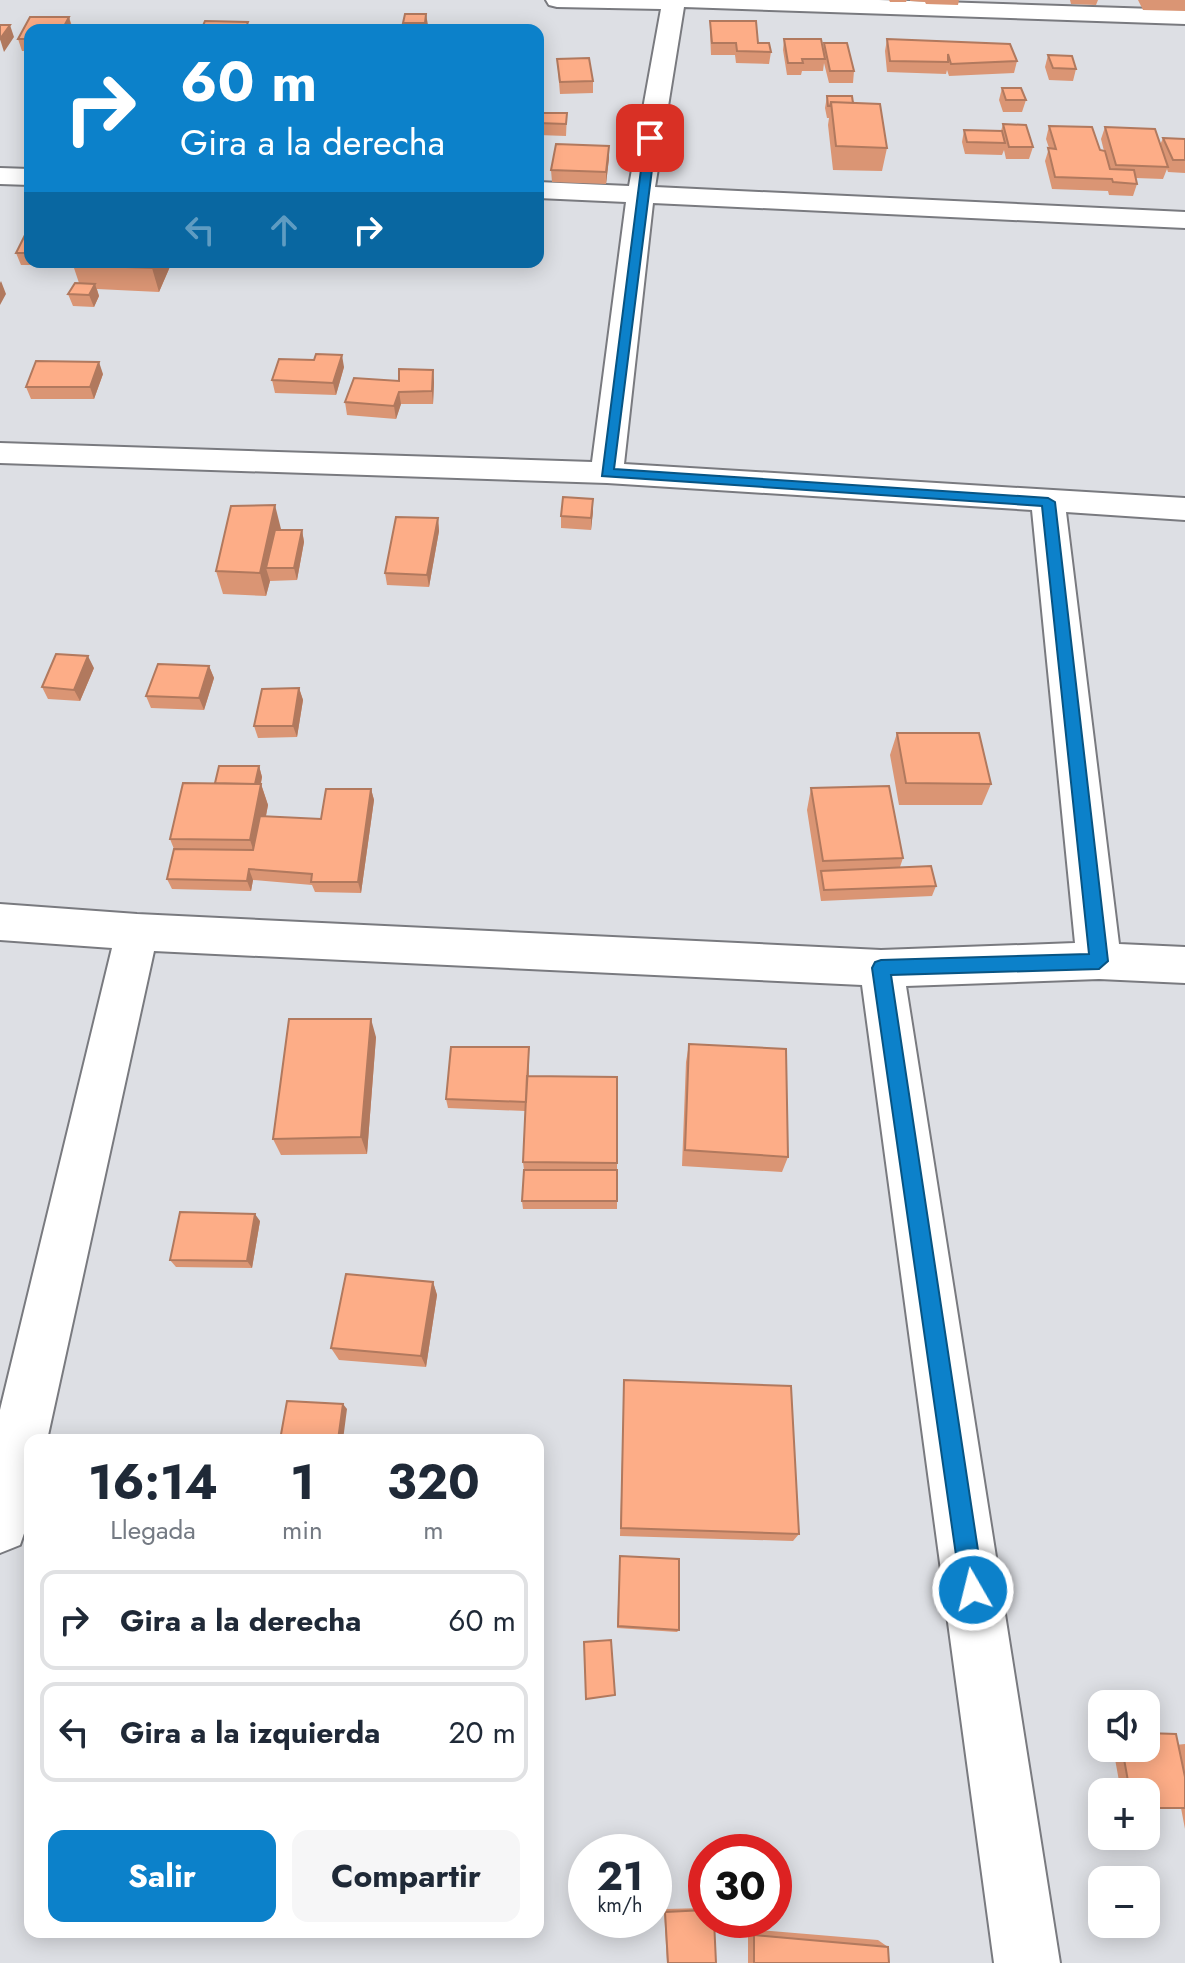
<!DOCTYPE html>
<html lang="es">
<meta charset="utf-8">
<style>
:root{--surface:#fff;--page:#f6f6f7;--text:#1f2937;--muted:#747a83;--line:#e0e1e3;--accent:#0c81ca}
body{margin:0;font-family:Jost,sans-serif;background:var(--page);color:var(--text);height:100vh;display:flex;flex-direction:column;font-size:30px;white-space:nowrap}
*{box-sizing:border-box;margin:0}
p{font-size:26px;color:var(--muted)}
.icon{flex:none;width:44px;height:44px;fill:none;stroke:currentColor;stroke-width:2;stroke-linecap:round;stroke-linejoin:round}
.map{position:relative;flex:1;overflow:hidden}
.drawer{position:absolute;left:24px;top:1434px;width:520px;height:504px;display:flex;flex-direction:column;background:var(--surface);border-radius:16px;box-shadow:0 4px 20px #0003}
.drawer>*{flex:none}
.guide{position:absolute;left:24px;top:24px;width:520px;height:244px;border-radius:16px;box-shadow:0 4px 20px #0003;background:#0c81ca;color:#fff;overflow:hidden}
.tools{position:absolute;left:1088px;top:1690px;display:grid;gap:16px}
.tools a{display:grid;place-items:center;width:72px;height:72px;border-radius:16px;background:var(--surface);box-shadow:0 4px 20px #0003;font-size:40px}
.speed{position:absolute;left:568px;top:1834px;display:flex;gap:16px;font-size:40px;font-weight:700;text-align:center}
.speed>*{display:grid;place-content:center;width:104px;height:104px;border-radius:50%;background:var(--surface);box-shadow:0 4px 20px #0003;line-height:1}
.speed small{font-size:20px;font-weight:400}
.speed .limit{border:12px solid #d22;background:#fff;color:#111}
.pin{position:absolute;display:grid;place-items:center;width:68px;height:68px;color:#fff;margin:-34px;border-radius:16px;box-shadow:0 4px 12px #0006}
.me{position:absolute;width:88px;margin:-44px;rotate:352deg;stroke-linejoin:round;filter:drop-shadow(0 0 6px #0008)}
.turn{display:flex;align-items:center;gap:28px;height:168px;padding:0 24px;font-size:36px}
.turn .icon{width:104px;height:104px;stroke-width:2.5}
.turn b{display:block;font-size:56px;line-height:68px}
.lanes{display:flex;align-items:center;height:76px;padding:0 24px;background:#0003;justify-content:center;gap:40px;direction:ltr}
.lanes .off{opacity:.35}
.eta{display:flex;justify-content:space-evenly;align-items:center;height:136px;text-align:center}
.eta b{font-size:48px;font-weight:700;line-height:56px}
.action{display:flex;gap:16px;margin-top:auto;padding:16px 24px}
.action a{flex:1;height:92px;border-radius:16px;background:var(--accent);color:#fff;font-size:32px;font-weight:700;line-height:92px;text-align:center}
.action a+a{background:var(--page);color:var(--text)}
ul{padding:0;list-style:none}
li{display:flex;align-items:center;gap:24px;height:100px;margin:0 16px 12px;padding:0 8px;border:4px solid var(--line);border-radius:16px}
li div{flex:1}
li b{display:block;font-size:30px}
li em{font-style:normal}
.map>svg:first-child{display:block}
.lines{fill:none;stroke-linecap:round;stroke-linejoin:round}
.minor-casing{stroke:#797a7f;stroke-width:4}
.minor{fill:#fff;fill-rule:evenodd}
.wall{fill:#da9574}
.shaded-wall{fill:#b1795e}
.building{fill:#fdad87;stroke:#b1795e;stroke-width:2}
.route{fill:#0c81ca;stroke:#085483;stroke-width:2}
</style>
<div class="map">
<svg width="1185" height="1963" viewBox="0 0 1185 1963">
<rect width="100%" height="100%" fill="#dddfe4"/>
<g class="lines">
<defs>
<path id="minor" d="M546,0H879L1185,10V24L684,7L655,187L1185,212V228L653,203L624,464L1185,498V520L1066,512L1119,944L1185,947V983L1099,979L906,986L1060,1963H994L862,985L154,951L47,1440H30V1516L20,1545L0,1553V1410L112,948L0,940V904L137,914L881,950L1075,943L1032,510L607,483L0,463V443L592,462L626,202L538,198V182L629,186L661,9L557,7L549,5Z
M0,168L30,169V185L0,184Z"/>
</defs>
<use href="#minor" class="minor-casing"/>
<use href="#minor" class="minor"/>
</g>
<path class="wall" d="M889,0H907L906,2H890Z
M910,0H959L958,5L926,4L925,2L910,1Z
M1070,0H1098L1096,5L1071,4Z
M1138,0H1185V11L1143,10Z
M426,14L427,30H404L403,23Z
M30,17H69L73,29L72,30H30V51H22L18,39Z
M710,21L758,43L771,52L769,64L736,63L735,55H711L710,32Z
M784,39L823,50L824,43L854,71L853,83H829L824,63L823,71H802L801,75H787L783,50Z
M887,39L1017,61L1014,73L949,76L947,70L946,74L887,72L885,51Z
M1048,55L1076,69L1073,81L1049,80L1045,67Z
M557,59L593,81V93L560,94Z
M1002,88L1026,100L1022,112H1003L999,100Z
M827,96L853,103L887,148L882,171L833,170L828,125L829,118H827L825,108Z
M538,106V113H567L566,136L538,135Z
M1003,124L1033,147L1029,159H1006L1004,150L1002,155L965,154L962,142L964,130L1001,131Z
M1049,126L1100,150L1104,151L1101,139L1105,127L1160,145L1163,138L1185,139V173L1168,172L1167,169L1163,179L1136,178L1137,184L1133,196L1109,195L1108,191L1052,189L1045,161L1049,148L1046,139Z
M609,146V158L606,184L552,182L551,170Z
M30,233V262H51L50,265H21L16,253Z
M172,262L159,292L97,289L99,296L94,307L73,306L68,294L79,283L73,265Z
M314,360L344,367L336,395L275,393L272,380Z
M433,370L434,382L433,404H401L396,419L347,415L345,402L399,381Z
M103,374L94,399H31L26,387Z
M593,511L591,530L561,528V516Z
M438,518L439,531L429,587L387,585L385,573Z
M281,529L302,530L304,542L297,580L270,581L266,596L223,594L216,571Z
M209,666L214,678L204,710L151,708L146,696Z
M94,668L80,701L48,699L42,687Z
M299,688L303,700L297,737L258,738L254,726Z
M897,733L991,784L982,805H899L890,755Z
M259,766L262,777L261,784L268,805L266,816L321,819L371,789L374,800L361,893L315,892L312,885L253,880L251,891L172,889L167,879L174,849L170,839L215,783Z
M811,788L903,858L900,867L936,886L932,896L821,901L807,810Z
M376,1037L367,1154L281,1155L273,1139Z
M689,1044L788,1157L782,1172L682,1166L686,1062Z
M529,1047V1076L617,1077V1209H523L522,1201L524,1170L523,1162L525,1111L448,1108L446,1099Z
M260,1221L252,1268L176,1267L170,1260Z
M433,1282L437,1295L426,1367L339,1360L331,1348Z
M624,1380L799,1534L793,1541L620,1536Z
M620,1556L679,1630L677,1632L617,1628Z
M1185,1744V1829L1181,1808L1146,1792H1121L1113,1748H1146Z
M706,1908V1920L716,1963H667L664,1909Z
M748,1929L878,1940L888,1947L889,1963H748Z"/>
<path class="shaded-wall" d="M426,14L428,25L427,30H425V23Z
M69,17L72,30H62Z
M10,25L14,37L4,52L0,39Z
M609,146V158L606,184V172Z
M155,262H172L159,292L152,268Z
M1,281L6,294L0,305V283Z
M95,284L99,296L94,307L89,295Z
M342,355L344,367L336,395L333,383Z
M99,362L103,374L94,399L90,387Z
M433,370L434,382L433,404L432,391Z
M399,392L401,404L396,419L394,406Z
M593,499V511L591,530V518Z
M275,505L281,529L272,568H266L270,581L266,596L260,573Z
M438,518L439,531L429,587L427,575Z
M302,530L304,542L297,580L294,568Z
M88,656L94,668L80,701L74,690Z
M209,666L214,678L204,710L199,698Z
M299,688L303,700L297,737L293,726Z
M259,766L262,777L256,805L252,794Z
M261,784L268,805L257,861L250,840Z
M371,789L374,800L361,893L358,882Z
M249,869L253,880L251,891L247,881Z
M371,1019L376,1037L367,1154L361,1137Z
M255,1214L260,1221L252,1268L247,1261Z
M433,1282L437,1295L426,1367L421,1356Z
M343,1404L347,1409L343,1440H338Z"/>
<path class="building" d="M405,14H426L425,23H403Z
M30,17H69L62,30H30V39H18Z
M205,21L248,22L245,30H201Z
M710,21H756L758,43H769L771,52L737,51L736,43H712Z
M0,25H10L0,39Z
M497,27V30H460V28Z
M784,39H821L825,59H802L803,63H788Z
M887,39L1010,44L1017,61L951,64L948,54V62L890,61Z
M824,43H847L854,71H830Z
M1048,55L1072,56L1076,69L1053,68Z
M589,58L593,81L560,82L557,59Z
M1002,88H1021L1026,100H1006Z
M827,96H852L853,103L831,102L830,106H828Z
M831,102L880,104L887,148L836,146Z
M538,113H567L566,124L538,123Z
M1003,124L1026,125L1033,147H1009Z
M1049,126L1092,127L1100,150L1105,151L1110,169L1134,170L1137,184L1113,182L1112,179L1055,177L1048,148L1056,149Z
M1105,127L1155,129L1168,167L1116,165Z
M964,130L1002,131L1005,143L967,142Z
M1163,138L1185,139V160H1173Z
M556,144L609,146L606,172L551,170Z
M26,233H30V253H16Z
M74,262H155L152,268L73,265Z
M75,283L95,284L89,295L68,294Z
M316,354L342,355L333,383L272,380L279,359L314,360Z
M36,361L99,362L90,387H26Z
M399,369L433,370L432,391L399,392L394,406L345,402L354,378L399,381Z
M563,497L593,499L591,518L561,516Z
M275,505L260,573L216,571L231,506Z
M396,517L438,518L427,575L385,573Z
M275,530H302L294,568H266Z
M56,654L88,656L74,690L42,687Z
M158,664L209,666L199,698L146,696Z
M299,688L293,726H254L262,689Z
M897,733H979L991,784L906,783Z
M219,766H259L255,784L215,783Z
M183,783L261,784L250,840L170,839Z
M889,786L903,858L823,861L811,788Z
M326,789H371L358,882H311L312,874L249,869L247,881L167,879L174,849L253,850L260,816L321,819Z
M931,866L936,886L824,890L821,871Z
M289,1019H371L361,1137L273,1139Z
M689,1044L786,1049L788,1157L685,1150Z
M451,1047H529L526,1102L446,1099Z
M527,1076L617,1077V1163L523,1162Z
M524,1170H617V1201H522Z
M180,1212L255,1214L247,1261L170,1260Z
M346,1274L433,1282L421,1356L331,1348Z
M624,1380L791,1386L799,1534L621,1528Z
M287,1401L343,1404L338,1440H280Z
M620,1556L679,1559V1630L618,1626Z
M611,1640L615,1695L586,1699L584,1642Z
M1146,1733L1176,1734L1185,1777V1808H1146V1792H1130L1122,1748H1146Z
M706,1910V1920H714L716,1963H668L665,1912Z
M754,1935L888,1947L889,1963H754Z"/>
<path class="route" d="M650,135L656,138L614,469L1048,498L1055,502L1108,961L1099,969L891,975L984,1590L981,1598L973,1602L964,1598L961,1590L872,968L875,962L881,960L1089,954L1042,506L602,476L645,138Z"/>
</svg>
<div class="tools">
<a><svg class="icon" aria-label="sound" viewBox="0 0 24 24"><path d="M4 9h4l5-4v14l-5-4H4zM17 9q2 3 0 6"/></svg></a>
<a>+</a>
<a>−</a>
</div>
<div class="speed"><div>21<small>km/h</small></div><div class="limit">30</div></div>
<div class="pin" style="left:650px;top:138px;background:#d93025"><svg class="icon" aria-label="arrive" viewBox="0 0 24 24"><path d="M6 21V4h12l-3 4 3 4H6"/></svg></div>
<svg class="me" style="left:973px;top:1590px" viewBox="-20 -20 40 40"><circle r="17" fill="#0c81ca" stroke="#fff" stroke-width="3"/><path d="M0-11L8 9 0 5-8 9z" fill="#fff"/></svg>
<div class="guide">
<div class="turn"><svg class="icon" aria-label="right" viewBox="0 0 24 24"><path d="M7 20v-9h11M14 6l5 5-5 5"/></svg><div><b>60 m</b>Gira a la derecha</div></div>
<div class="lanes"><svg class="icon off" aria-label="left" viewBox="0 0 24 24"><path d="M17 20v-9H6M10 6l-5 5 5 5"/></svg><svg class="icon off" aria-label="ahead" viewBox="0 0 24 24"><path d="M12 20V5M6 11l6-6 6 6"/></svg><svg class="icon" aria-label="right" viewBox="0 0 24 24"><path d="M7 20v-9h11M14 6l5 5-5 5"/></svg></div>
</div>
<section class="drawer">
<div class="eta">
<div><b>16:14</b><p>Llegada</p></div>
<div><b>1</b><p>min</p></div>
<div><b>320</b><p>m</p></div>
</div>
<ul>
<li><svg class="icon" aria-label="right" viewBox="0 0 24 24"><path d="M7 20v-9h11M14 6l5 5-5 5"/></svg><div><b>Gira a la derecha</b></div><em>60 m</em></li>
<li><svg class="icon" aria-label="left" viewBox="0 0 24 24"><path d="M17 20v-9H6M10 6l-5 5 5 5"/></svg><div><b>Gira a la izquierda</b></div><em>20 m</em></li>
</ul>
<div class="action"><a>Salir</a><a>Compartir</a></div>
</section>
</div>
